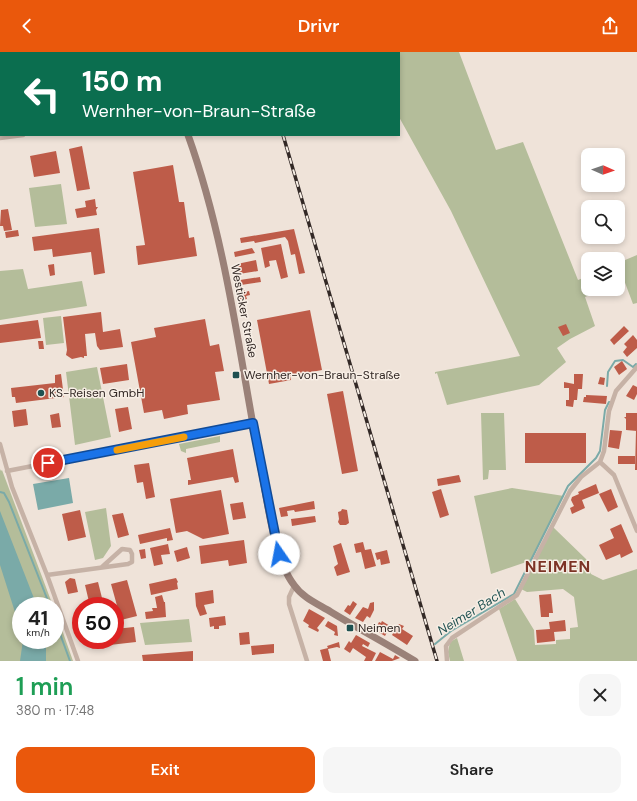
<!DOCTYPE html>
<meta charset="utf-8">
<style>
:root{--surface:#fff;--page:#f6f6f6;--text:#222;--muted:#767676;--accent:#ea580c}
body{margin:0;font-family:"DM Sans",sans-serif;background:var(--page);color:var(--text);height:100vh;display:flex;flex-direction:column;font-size:15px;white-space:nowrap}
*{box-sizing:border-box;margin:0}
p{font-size:13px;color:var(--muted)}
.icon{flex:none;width:22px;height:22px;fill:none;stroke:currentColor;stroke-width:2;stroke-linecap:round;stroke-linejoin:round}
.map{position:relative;height:609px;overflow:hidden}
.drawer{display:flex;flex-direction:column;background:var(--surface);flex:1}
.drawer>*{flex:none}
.hud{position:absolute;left:0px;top:0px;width:400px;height:84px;box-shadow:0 2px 6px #0003;background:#0b6e4f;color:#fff;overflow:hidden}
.needle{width:26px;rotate:92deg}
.fabs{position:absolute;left:581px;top:96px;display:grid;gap:8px}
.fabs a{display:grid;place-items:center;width:44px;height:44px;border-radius:8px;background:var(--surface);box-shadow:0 2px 6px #0003;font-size:20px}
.speed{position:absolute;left:12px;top:545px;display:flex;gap:8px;font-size:20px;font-weight:700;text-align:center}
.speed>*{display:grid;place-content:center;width:52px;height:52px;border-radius:50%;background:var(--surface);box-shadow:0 2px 6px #0003;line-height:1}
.speed small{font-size:10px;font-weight:400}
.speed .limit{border:6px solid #d22;background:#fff;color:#111}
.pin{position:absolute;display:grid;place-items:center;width:34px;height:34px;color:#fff;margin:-17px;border:2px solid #fff;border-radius:50%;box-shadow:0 1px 4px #0007}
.me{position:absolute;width:44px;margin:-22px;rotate:348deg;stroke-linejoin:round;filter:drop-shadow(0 0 3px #0008)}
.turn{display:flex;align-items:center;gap:14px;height:84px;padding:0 16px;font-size:18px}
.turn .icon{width:52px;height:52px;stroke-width:2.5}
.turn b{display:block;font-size:28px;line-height:34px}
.round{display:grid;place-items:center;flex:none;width:42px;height:42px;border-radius:12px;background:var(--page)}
.overview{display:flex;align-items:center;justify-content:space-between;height:68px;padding:0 16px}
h1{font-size:24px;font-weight:600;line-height:30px;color:#1e9e55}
.cta{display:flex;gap:8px;margin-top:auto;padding:8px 16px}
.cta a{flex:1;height:46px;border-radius:12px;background:var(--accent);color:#fff;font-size:16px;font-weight:600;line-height:46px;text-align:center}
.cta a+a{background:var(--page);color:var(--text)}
header{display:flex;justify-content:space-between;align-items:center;height:52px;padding:0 16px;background:var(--accent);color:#fff;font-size:18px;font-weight:600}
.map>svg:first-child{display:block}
.green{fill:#b4bd9a}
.water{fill:#7aaaa8}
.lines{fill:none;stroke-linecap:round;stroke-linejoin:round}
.stream{stroke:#7aaaa8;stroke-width:2}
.building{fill:#be5c49}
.minor{stroke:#c6b2a6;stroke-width:4.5}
.secondary{stroke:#9a8178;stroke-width:7}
.rail-casing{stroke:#332926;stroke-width:3.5}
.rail{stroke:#f7eee5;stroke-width:2;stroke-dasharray:6;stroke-linecap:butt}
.route-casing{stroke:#114b97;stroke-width:10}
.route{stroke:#1a73e8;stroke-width:7}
.slow{stroke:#f59e0b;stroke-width:7}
.poi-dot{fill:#1f5151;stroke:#f7eee5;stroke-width:1.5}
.labels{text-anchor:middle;stroke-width:3;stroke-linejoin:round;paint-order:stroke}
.street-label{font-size:12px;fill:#332926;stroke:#f7eee5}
.poi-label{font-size:12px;fill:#332926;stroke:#f7eee5;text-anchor:start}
.water-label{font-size:13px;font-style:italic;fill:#1f5151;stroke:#f7eee5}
.district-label{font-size:16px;font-weight:bold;letter-spacing:1px;fill:#7c3325;stroke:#f7eee5}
</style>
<header><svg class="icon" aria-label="back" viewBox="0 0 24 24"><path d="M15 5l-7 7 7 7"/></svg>Drivr<svg class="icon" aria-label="share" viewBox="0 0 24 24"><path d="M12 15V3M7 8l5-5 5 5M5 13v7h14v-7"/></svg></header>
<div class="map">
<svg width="637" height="609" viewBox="0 0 637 609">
<rect width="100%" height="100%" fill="#efe3d9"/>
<path class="green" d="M363,0H459L496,98L523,90L578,228L588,224V237H604L585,245L595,274L570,287L557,296L566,310L539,333L447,353L437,321L435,322V320L520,304L451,159L399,65V1Z
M61,132L67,172L35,175L29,136Z
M637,203V251L633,252L624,228L618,231V211Z
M23,217L28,237L82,229L87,254L0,268V219Z
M61,264L64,291L46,293L43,266Z
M97,315L111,385L75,393L66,320Z
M481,361H504L506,418H489L488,427L483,428Z
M220,384V390L186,397V401L181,399L179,392Z
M0,417L1,419L2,418L53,554H21V588H55V558L73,609H0Z
M512,436L564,444L532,508L491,522L474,444Z
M106,456L111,494L103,506L95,508L85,460Z
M553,475L587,508L591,522L603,528L637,517V609H517L499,557L515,547L534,578L535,593L556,592V588L570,587V576L578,575L574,545L563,537L527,540L521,537Z
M189,567L192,590L145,593L140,571Z
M457,586L464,609H450L448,600L450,590Z"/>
<path class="water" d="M69,426L73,451L38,458L33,432Z
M0,459L37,554H21V579L0,513Z
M23,588H46V609H20Z"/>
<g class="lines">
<path class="stream" d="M607,334L608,320L615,309L623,308L633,315L636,312
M0,440L4,441L9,450L50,554
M55,568L70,609
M435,592L451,579L514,542L568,434L596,406L600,399L605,358L609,350"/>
</g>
<path class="building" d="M82,94L90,137L77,139L69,97Z
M56,99L60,121L34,125L30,104Z
M173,113L179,150H184L189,186L194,185L197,204L138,213L136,194L145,193L133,120Z
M95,147L96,155H98L96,158L97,163L77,166L75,157L86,155L85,149Z
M8,157L12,178L4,179L3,174H0L1,158Z
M99,176L105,221L94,223L91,200L53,205L52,197L34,199L32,185Z
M294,177L305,221L299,222L295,202L291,203L288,189L285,185L255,191L254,189L241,191L240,186Z
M18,178L19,184L6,186L5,180Z
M281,192L288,225L281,227L276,208L269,209L270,214L265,216L261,196Z
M252,196L255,201L235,205L234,200Z
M256,208L258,219L239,222L237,212Z
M54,212L55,223L50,224L48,213Z
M260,225L261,230L241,233L240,228Z
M245,238V240L249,239L250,243L246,244L247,247L240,248L238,239Z
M310,258L322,318L290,324L291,328L269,332L257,268Z
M101,260L103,280L120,277L123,295L100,298L97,294L95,281L85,282L87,304H84V306L81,305L72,307L66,303L67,298L63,265Z
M205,267L210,294L219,292L224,319L215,320L220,348L187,353L188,362L164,367L162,358L144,361L131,290L156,285L154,276Z
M38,268L41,286L0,291V273Z
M566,272L570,281L563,284L558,275Z
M624,274L629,279L614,293L610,288Z
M633,283L637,288V296L627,305L623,300L627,295L624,292Z
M38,289H43L44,297H39Z
M622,309L627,317L619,323L614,315Z
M127,312L129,328L103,332L100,316Z
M61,322L64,345L16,351L15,345H12L11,336L55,331V323Z
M574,322H583L582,337H578L577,348H574L573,355L566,354V348H569V336H564V330L574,332Z
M600,325L605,326L604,333L598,332Z
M633,333L637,335V342L634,348L626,344Z
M343,339L358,419L342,422L327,342Z
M586,343L607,344L606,352L583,350L584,345H586Z
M128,355L132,377L119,380L115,357Z
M26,357L28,373L14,375L12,359Z
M59,361L61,375L52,376L50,363Z
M626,361H637V379L626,378V367L624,365H626Z
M610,378L622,379L619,397L608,395Z
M636,379H637V418H635Z
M525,381H586V411H525Z
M233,397L239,430L235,431L233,425L188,433V428H191L187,406Z
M618,404H635V412H618Z
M149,411L155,445L146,447L143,430L137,431L134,413Z
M459,423L461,430L438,434L437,427Z
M596,432L599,441L582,448L585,456L572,462L570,456L574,454L571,448L572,445L579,442L578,440Z
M441,437L449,463L440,466L432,440Z
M611,437L618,455L608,460L599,442Z
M221,438L229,482L203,487L187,479L176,481L170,447Z
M314,449L315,457L295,460L294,458L287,459L288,464L281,465L279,456Z
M243,450L246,466L233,468L230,452Z
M342,457L347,458L349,471L346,473H340L338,470L339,467L338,460L341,459Z
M80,458L86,485L68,489L62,462Z
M123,461L129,483L118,486L112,463Z
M315,464L316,470L292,474L291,467Z
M621,472L633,500L621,506L620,502L606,508L599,493L614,486L610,477Z
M170,476L173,488L167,489V486L140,492L138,483Z
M244,488L247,511L229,514L228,508L201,512L199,494Z
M363,490L365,498L371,497L376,514L365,517L361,500L356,501L354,492Z
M341,491L350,520L337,524L334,515L338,512L333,494Z
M168,492L170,502L161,503L163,512L154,514L150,496Z
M187,495L190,506L177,510L174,499Z
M145,497L146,506L141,507L139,498Z
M387,498L390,511L381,513L380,507L377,508L375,501Z
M70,526L75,527L78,540L68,542L65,530Z
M176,526L178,530L177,531L178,537L151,543L149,532Z
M127,528L137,564L121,568L111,532Z
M98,530L104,554H90L85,533Z
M213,538L214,551L204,553L207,562L200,564L196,554L195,541Z
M551,542L553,561H549V565H541L539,543Z
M162,543L164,550H165L166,565L146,567L145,560L153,559L152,556H157L155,545Z
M353,549L357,552L350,563L344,559L348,553L350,554Z
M374,550V558L370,566L367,564L363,570L355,566L363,555L368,557L370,551Z
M309,557L325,566L317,576L319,578L318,580L308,575L309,573L303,569Z
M225,564L226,573L219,574V577H214V574L210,575L209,566Z
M565,568L566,579L554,580L555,589L537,591L536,578L550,577L549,570Z
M328,569L337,574L338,584L334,583L335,580L325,574Z
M382,569L390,574L385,584L375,578L379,570L381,571Z
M399,572L404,574L402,577L413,584L407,593L392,583Z
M134,575L136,590L92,595L91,588H115V577Z
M249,580L250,592L240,593L239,581Z
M356,583L370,591L368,595L363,592L362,594L376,601L372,609H364L366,605L353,596L350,601L344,597L349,589L351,591Z
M339,590L340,596L337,595L328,597L331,609H323L320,598L328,596L327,594Z
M274,592V601L252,603L251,594Z
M193,599V609H143L142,603Z
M380,600L393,607L395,603L400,606L392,609H375Z"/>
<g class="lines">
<path class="minor" d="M0,86L23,83
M0,392L12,435L47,523L78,609
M600,410L614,423L637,479
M7,419L253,371
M47,523L128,512L132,510V502L130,498L122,497L102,515
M294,534L289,545V552L307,609
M447,609L446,594L452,586L517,543L570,439L581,425L600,410L604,399L609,359L616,339L637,315"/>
<path class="secondary" d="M154,0L155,1
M188,83C226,189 239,301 260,411C267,445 273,506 294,533C303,546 318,552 331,560C359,577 387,592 415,609"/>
<defs>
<path id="rail" d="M258,0L259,1
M283,83L437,609"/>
</defs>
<use href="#rail" class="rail-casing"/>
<use href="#rail" class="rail"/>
</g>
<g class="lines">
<defs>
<path id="route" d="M48,411L253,371L279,502"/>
</defs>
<use href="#route" class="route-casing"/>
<use href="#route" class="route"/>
<path class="slow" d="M117,398L184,385"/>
</g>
<g class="poi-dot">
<rect x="232" y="319" width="8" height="8" rx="2"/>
<circle cx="41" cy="341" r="4"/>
<rect x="346" y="572" width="8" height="8" rx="2"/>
</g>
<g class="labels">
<g class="street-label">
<text transform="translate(244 259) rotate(79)" y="4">Westicker Straße</text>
</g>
<g class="poi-label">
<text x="244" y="327">Wernher-von-Braun-Straße</text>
<text x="49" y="345">KS-Reisen GmbH</text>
<text x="358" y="580">Neimen</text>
</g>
<g class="water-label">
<text transform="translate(471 559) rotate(-32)" y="5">Neimer Bach</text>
</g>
<g class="district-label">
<text x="558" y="520">NEIMEN</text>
</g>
</g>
</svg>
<div class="fabs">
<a><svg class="needle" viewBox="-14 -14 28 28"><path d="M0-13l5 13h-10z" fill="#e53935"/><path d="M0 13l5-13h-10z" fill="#767676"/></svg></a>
<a><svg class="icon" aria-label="search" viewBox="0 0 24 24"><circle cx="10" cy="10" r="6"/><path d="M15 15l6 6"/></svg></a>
<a><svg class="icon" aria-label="layers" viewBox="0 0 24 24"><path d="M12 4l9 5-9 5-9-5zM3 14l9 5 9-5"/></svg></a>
</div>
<div class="speed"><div>41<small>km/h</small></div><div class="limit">50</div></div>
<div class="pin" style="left:48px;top:411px;background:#d93025"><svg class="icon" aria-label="arrive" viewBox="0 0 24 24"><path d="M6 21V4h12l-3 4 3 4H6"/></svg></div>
<svg class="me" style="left:279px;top:502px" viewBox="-20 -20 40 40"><circle r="19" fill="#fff"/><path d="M0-13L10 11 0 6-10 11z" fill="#1a73e8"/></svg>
<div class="hud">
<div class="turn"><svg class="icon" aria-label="left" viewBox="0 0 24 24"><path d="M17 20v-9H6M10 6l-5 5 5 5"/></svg><div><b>150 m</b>Wernher-von-Braun-Straße</div></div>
</div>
</div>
<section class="drawer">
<div class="overview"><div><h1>1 min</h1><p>380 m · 17:48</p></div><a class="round"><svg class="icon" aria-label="close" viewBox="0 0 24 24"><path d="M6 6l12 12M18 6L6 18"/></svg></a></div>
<div class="cta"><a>Exit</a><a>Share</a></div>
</section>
